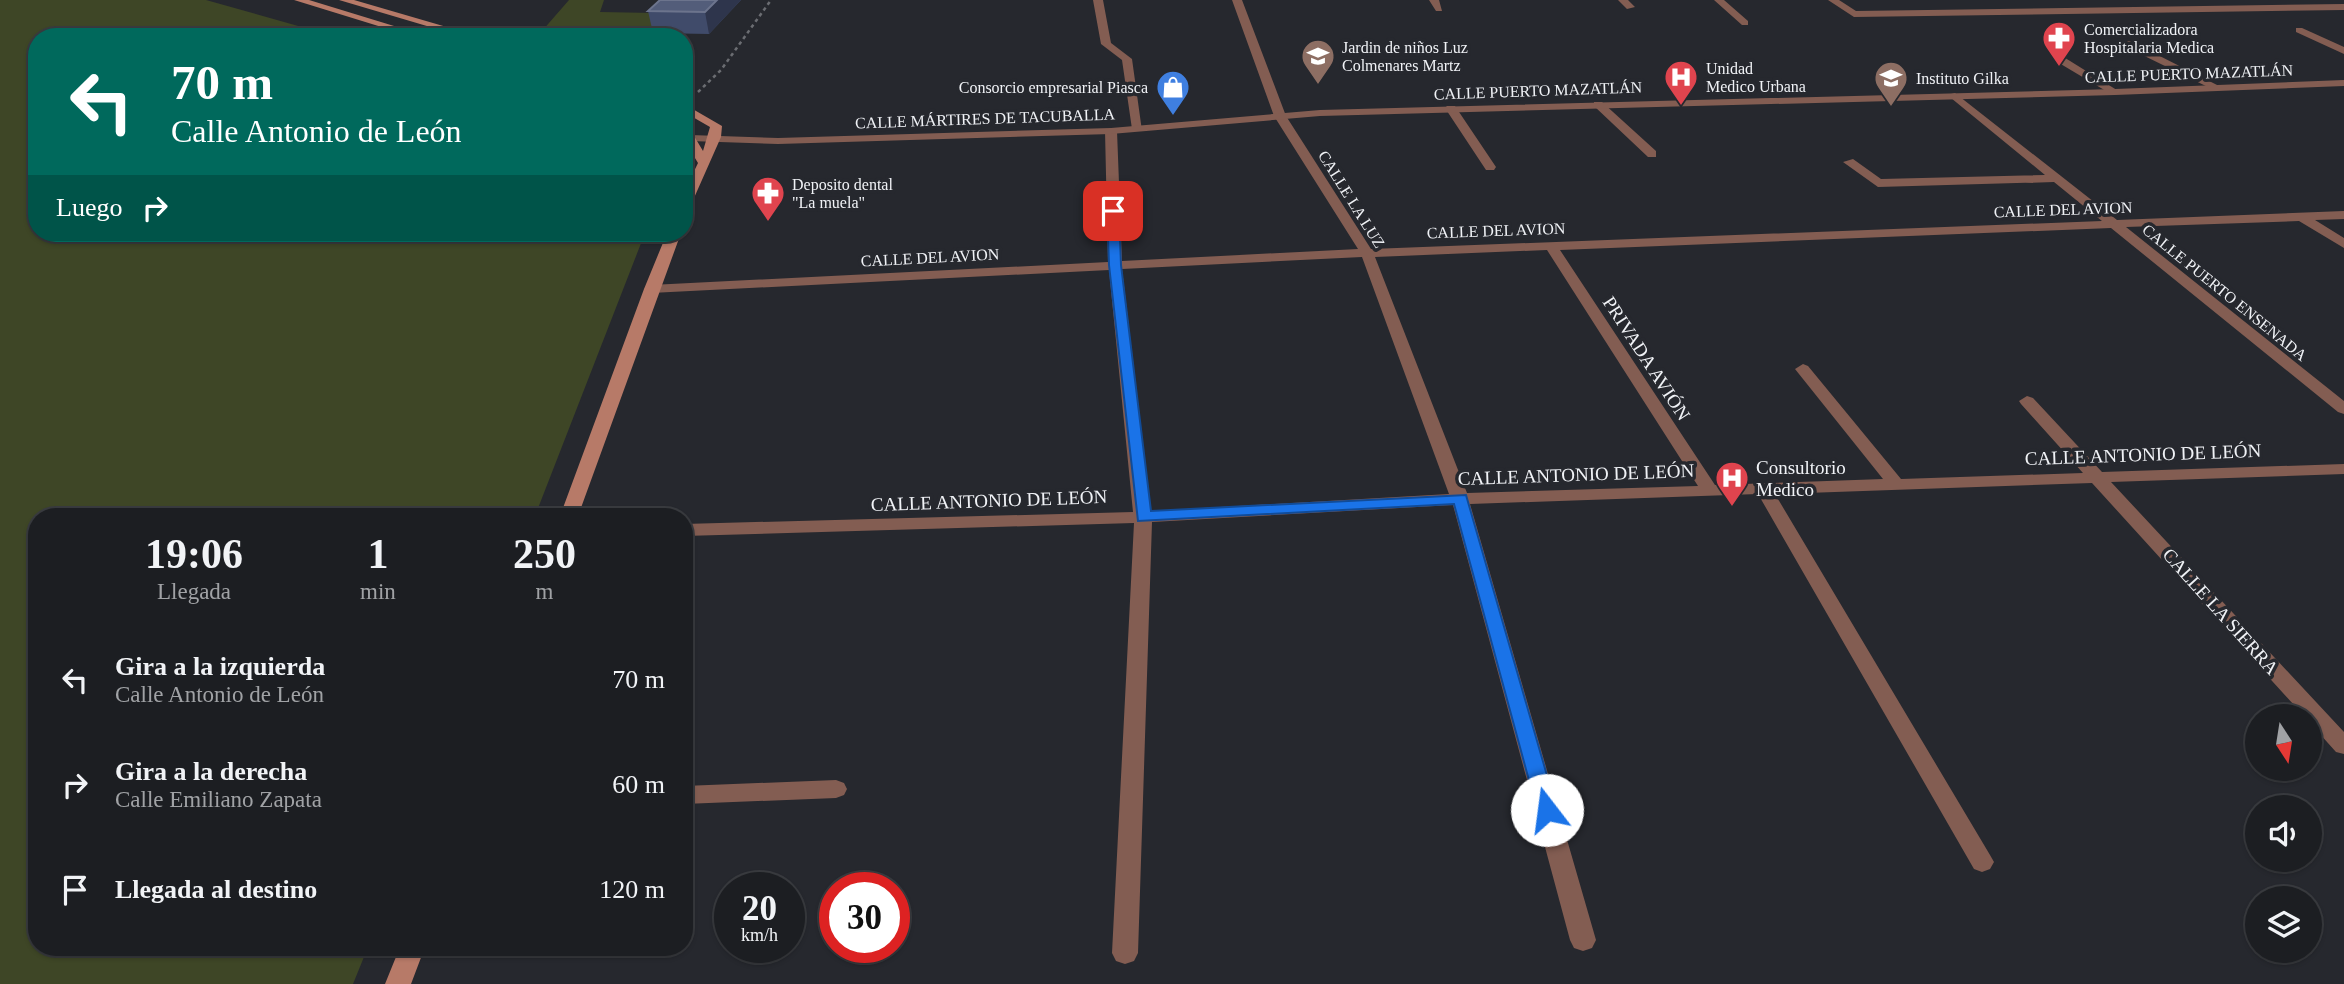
<!DOCTYPE html>
<html lang="es">
<meta charset="utf-8">
<style>
:root{--surface:#1c1e22;--page:#292b2f;--text:#f1f3f6;--muted:#a0a2a5;--line:#3a3c40}
body{margin:0;font-family:"Times New Roman",serif;background:var(--page);color:var(--text);height:100vh;display:flex;flex-direction:column;font-size:26px;white-space:nowrap}
*{box-sizing:border-box;margin:0}
p{font-size:23px;color:var(--muted)}
.icon{flex:none;width:38px;height:38px;fill:none;stroke:currentColor;stroke-width:2;stroke-linecap:round;stroke-linejoin:round}
.map{position:relative;flex:1;overflow:hidden}
.details{position:absolute;left:28px;top:508px;width:665px;height:448px;display:flex;flex-direction:column;background:var(--surface);border-radius:28px;box-shadow:0 2px 5px #0004,0 0 0 2px var(--line)}
.details>*{flex:none}
.top-card{position:absolute;left:28px;top:28px;width:665px;height:214px;border-radius:28px;box-shadow:0 2px 5px #0004,0 0 0 2px var(--line);background:#00695c;color:#fff;overflow:hidden}
.needle{width:46px;rotate:168deg}
.tools{position:absolute;left:2245px;top:704px;display:grid;gap:14px}
.tools a{display:grid;place-items:center;width:77px;height:77px;border-radius:50%;background:var(--surface);box-shadow:0 2px 5px #0004,0 0 0 2px var(--line);font-size:35px}
.speed{position:absolute;left:714px;top:872px;display:flex;gap:14px;font-size:35px;font-weight:700;text-align:center}
.speed>*{display:grid;place-content:center;width:91px;height:91px;border-radius:50%;background:var(--surface);box-shadow:0 2px 5px #0004,0 0 0 2px var(--line);line-height:1}
.speed small{font-size:18px;font-weight:400}
.speed .limit{border:10px solid #d22;background:#fff;color:#111}
.pin{position:absolute;display:grid;place-items:center;width:60px;height:60px;color:#fff;margin:-30px;border-radius:14px;box-shadow:0 4px 10px #0006}
.me{position:absolute;width:77px;margin:-38px;rotate:345deg;stroke-linejoin:round;filter:drop-shadow(0 0 5px #0008)}
.turn{display:flex;align-items:center;gap:24px;height:147px;padding:0 28px;font-size:32px}
.turn .icon{width:91px;height:91px;stroke-width:2.5}
.turn b{display:block;font-size:49px;line-height:60px}
.then{display:flex;align-items:center;height:66px;padding:0 28px;background:#0003;gap:14px;font-size:26px}
.eta{display:flex;justify-content:space-evenly;align-items:center;height:119px;text-align:center}
.eta b{font-size:42px;font-weight:800;line-height:49px}
ul{padding:0;list-style:none}
li{display:flex;align-items:center;gap:21px;height:105px;padding:0 28px}
li div{flex:1}
li b{display:block;font-size:26px}
li em{font-style:normal}
.map>svg:first-child{display:block}
.green{fill:#3e4626}
.lines{fill:none;stroke-linecap:round;stroke-linejoin:round}
.path{stroke:#6b6d72;stroke-width:2.5;stroke-dasharray:3.5 3.5;stroke-linecap:butt}
.service{fill:#835d52;fill-rule:evenodd}
.minor{fill:#835d52;fill-rule:evenodd}
.tertiary{fill:#835d52;fill-rule:evenodd}
.secondary{fill:#b77a68;fill-rule:evenodd}
.wall{fill:#404b6a}
.shaded-wall{fill:#2e354c}
.building{fill:#535d7a;stroke:#6c748d;stroke-width:2}
.route{fill:#1a73e8;stroke:#114b97;stroke-width:2}
.labels{text-anchor:middle;stroke-width:7;stroke-linejoin:round;paint-order:stroke}
.far-poi-label{font-size:16px;fill:#f0f2f6;stroke:#26282e;text-anchor:start}
.far-street-label{font-size:16px;fill:#f0f2f6;stroke:#26282e}
.street-label{font-size:19px;fill:#f0f2f6;stroke:#26282e}
.poi-label{font-size:19px;fill:#f0f2f6;stroke:#26282e;text-anchor:start}
</style>
<div class="map">
<svg width="2344" height="984" viewBox="0 0 2344 984">
<rect width="100%" height="100%" fill="#26282e"/>
<path class="green" d="M0,0H206L337,37H37V233H645L535,516H37V947H368L353,984H0Z
M569,0H604L600,12L654,13L659,20L644,37H561L542,31Z"/>
<g class="lines">
<path class="path" d="M698,92L721,70L771,0"/>
<path class="service" d="M1093,0H1103L1111,43L1132,59L1142,131L1132,129L1122,60L1101,44Z"/>
<path class="minor" d="M1232,0H1242L1286,116L1371,249L2102,221L2054,182L1878,187L1843,162L1853,159L1881,179L2045,175L1951,98V94L1955,93L2117,220L2344,211V219L2315,220L2344,238V248L2299,221L2126,227L2344,401V414L2338,412L2111,228L1560,250L1715,485L1883,479L1795,369L1803,364L1808,366L1901,479L2083,473L2021,404L2019,401L2027,396L2033,398L2102,472L2344,464V474L2111,482L2344,732V754L2336,752L2310,723V716H2304L2092,483L1775,494L1990,855L1994,862L1990,869L1982,872L1974,869L1758,494L1470,504L1596,940L1592,948L1583,951L1574,948L1570,940L1453,505L1152,522L1138,953L1134,961L1125,964L1116,961L1112,953L1134,523L684,536V524L1133,512L1109,270L651,293L644,289L651,285L1108,262L1105,131L1111,128L1117,131L1122,261L1358,249L1274,116ZM1547,250L1698,486L1467,493L1375,257ZM1362,257L1449,494L1151,511L1122,269Z
M1429,0H1439L1442,11H1436Z
M1618,0H1628L1635,7L1627,9Z
M1714,0H1724L1748,21V25H1742Z
M1828,0H1839L1856,11L2344,4V10L1854,17Z
M2296,28H2302L2344,47V54L2296,32Z
M2122,41H2130L2223,88L2214,90L2122,45Z
M2054,56H2062L2120,92L2111,94L2054,60Z
M1594,102H1602L1656,151V157H1648L1594,106Z
M1447,106H1455L1496,167L1494,170H1486L1445,108Z
M836,780L844,783L847,789L844,795L836,798L684,804V786Z"/>
<path class="tertiary" d="M2344,80V86L2115,95L1320,116L1111,134L778,144L690,141L684,138L690,135L778,138L1111,128L1320,110L2115,89Z"/>
<path class="secondary" d="M294,0H309L430,37H414Z
M339,0H354L481,37H464Z
M684,104L722,126L721,137L690,207L684,211V192L698,163L684,140V132L694,136L703,151L710,127L684,112Z
M667,233H681L578,516H560L644,289Z
M400,947H425L411,984H385Z"/>
</g>
<path class="wall" d="M660,0H741L709,34L653,33L648,11Z"/>
<path class="shaded-wall" d="M717,0H741L709,34L705,12Z"/>
<path class="building" d="M660,0H717L705,12L648,11Z"/>
<path class="route" d="M1113,208L1119,211L1121,265L1151,511L1466,495L1557,810L1554,816L1547,819L1540,816L1537,810L1454,504L1138,521L1109,265L1107,211Z"/>
<defs>
<symbol id="pharmacy-pin" viewBox="-11 -11 22 30"><path d="M0 17L-7.5 6A9.5 9.5 0 1 1 7.5 6Z" fill="#e0444e" stroke="#26282e"/><path d="M-2-6h4v4h4v4h-4v4h-4v-4h-4v-4h4Z" fill="#fff"/></symbol>
<symbol id="school-pin" viewBox="-11 -11 22 30"><path d="M0 17L-7.5 6A9.5 9.5 0 1 1 7.5 6Z" fill="#8d6e63" stroke="#26282e"/><path d="M0-5L7-2L0 1L-7-2ZM-4 1L0 2.5L4 1V4Q0 6-4 4Z" fill="#fff"/></symbol>
<symbol id="hospital-pin" viewBox="-11 -11 22 30"><path d="M0 17L-7.5 6A9.5 9.5 0 1 1 7.5 6Z" fill="#e0444e" stroke="#26282e"/><path d="M-5-5h3v3.5h4V-5h3V5h-3V1.5h-4V5h-3Z" fill="#fff"/></symbol>
<symbol id="shop-pin" viewBox="-11 -11 22 30"><path d="M0 17L-7.5 6A9.5 9.5 0 1 1 7.5 6Z" fill="#3f7fe0" stroke="#26282e"/><path d="M-5-2.5h2.3a2.7 3.5 0 0 1 5.4 0H5L5.5 6h-11ZM-1.5-2.5h3a1.5 2.3 0 0 0-3 0Z" fill="#fff"/></symbol>
</defs>
<g fill-rule="evenodd">
<use href="#pharmacy-pin" x="2040" y="19" width="38" height="52"/>
<use href="#school-pin" x="1299" y="37" width="38" height="52"/>
<use href="#hospital-pin" x="1662" y="58" width="38" height="52"/>
<use href="#school-pin" x="1872" y="59" width="38" height="52"/>
<use href="#shop-pin" x="1154" y="68" width="38" height="52"/>
<use href="#pharmacy-pin" x="749" y="174" width="38" height="52"/>
<use href="#hospital-pin" x="1713" y="459" width="38" height="52"/>
</g>
<g class="labels">
<g class="far-poi-label">
<text x="2084" y="35">Comercializadora<tspan x="2084" dy="18">Hospitalaria Medica</tspan></text>
<text x="1342" y="53">Jardin de niños Luz<tspan x="1342" dy="18">Colmenares Martz</tspan></text>
<text x="1706" y="74">Unidad<tspan x="1706" dy="18">Medico Urbana</tspan></text>
<text x="1916" y="84">Instituto Gilka</text>
<text x="1148" y="93" text-anchor="end">Consorcio empresarial Piasca</text>
<text x="792" y="190">Deposito dental<tspan x="792" dy="18">"La muela"</tspan></text>
</g>
<g class="far-street-label">
<text transform="translate(2189 73) rotate(-2)" y="6">CALLE PUERTO MAZATLÁN</text>
<text transform="translate(1538 90) rotate(-2)" y="6">CALLE PUERTO MAZATLÁN</text>
<text transform="translate(985 118) rotate(-2)" y="6">CALLE MÁRTIRES DE TACUBALLA</text>
<text transform="translate(1352 199) rotate(58)" y="6">CALLE LA LUZ</text>
<text transform="translate(2063 209) rotate(-2)" y="6">CALLE DEL AVION</text>
<text transform="translate(1496 230) rotate(-2)" y="6">CALLE DEL AVION</text>
<text transform="translate(930 257) rotate(-3)" y="6">CALLE DEL AVION</text>
<text transform="translate(2225 292) rotate(39)" y="6">CALLE PUERTO ENSENADA</text>
</g>
<g class="street-label">
<text transform="translate(1647 358) rotate(57)" y="7">PRIVADA AVIÓN</text>
<text transform="translate(2143 454) rotate(-2)" y="7">CALLE ANTONIO DE LEÓN</text>
<text transform="translate(1576 474) rotate(-2)" y="7">CALLE ANTONIO DE LEÓN</text>
<text transform="translate(989 500) rotate(-2)" y="7">CALLE ANTONIO DE LEÓN</text>
<text transform="translate(2221 611) rotate(48)" y="7">CALLE LA SIERRA</text>
</g>
<g class="poi-label">
<text x="1756" y="474">Consultorio<tspan x="1756" dy="22">Medico</tspan></text>
</g>
</g>
</svg>
<div class="tools">
<a><svg class="needle" viewBox="-14 -14 28 28"><path d="M0-13l5 13h-10z" fill="#e53935"/><path d="M0 13l5-13h-10z" fill="#a0a2a5"/></svg></a>
<a><svg class="icon" aria-label="sound" viewBox="0 0 24 24"><path d="M4 9h4l5-4v14l-5-4H4zM17 9q2 3 0 6"/></svg></a>
<a><svg class="icon" aria-label="layers" viewBox="0 0 24 24"><path d="M12 4l9 5-9 5-9-5zM3 14l9 5 9-5"/></svg></a>
</div>
<div class="speed"><div>20<small>km/h</small></div><div class="limit">30</div></div>
<div class="pin" style="left:1113px;top:211px;background:#d93025"><svg class="icon" aria-label="arrive" viewBox="0 0 24 24"><path d="M6 21V4h12l-3 4 3 4H6"/></svg></div>
<svg class="me" style="left:1547px;top:810px" viewBox="-20 -20 40 40"><circle r="19" fill="#fff"/><path d="M0-13L10 11 0 6-10 11z" fill="#1a73e8"/></svg>
<div class="top-card">
<div class="turn"><svg class="icon" aria-label="left" viewBox="0 0 24 24"><path d="M17 20v-9H6M10 6l-5 5 5 5"/></svg><div><b>70 m</b>Calle Antonio de León</div></div>
<div class="then">Luego<svg class="icon" aria-label="right" viewBox="0 0 24 24"><path d="M7 20v-9h11M14 6l5 5-5 5"/></svg></div>
</div>
<section class="details">
<div class="eta">
<div><b>19:06</b><p>Llegada</p></div>
<div><b>1</b><p>min</p></div>
<div><b>250</b><p>m</p></div>
</div>
<ul>
<li><svg class="icon" aria-label="left" viewBox="0 0 24 24"><path d="M17 20v-9H6M10 6l-5 5 5 5"/></svg><div><b>Gira a la izquierda</b><p>Calle Antonio de León</p></div><em>70 m</em></li>
<li><svg class="icon" aria-label="right" viewBox="0 0 24 24"><path d="M7 20v-9h11M14 6l5 5-5 5"/></svg><div><b>Gira a la derecha</b><p>Calle Emiliano Zapata</p></div><em>60 m</em></li>
<li><svg class="icon" aria-label="arrive" viewBox="0 0 24 24"><path d="M6 21V4h12l-3 4 3 4H6"/></svg><div><b>Llegada al destino</b></div><em>120 m</em></li>
</ul>
</section>
</div>
